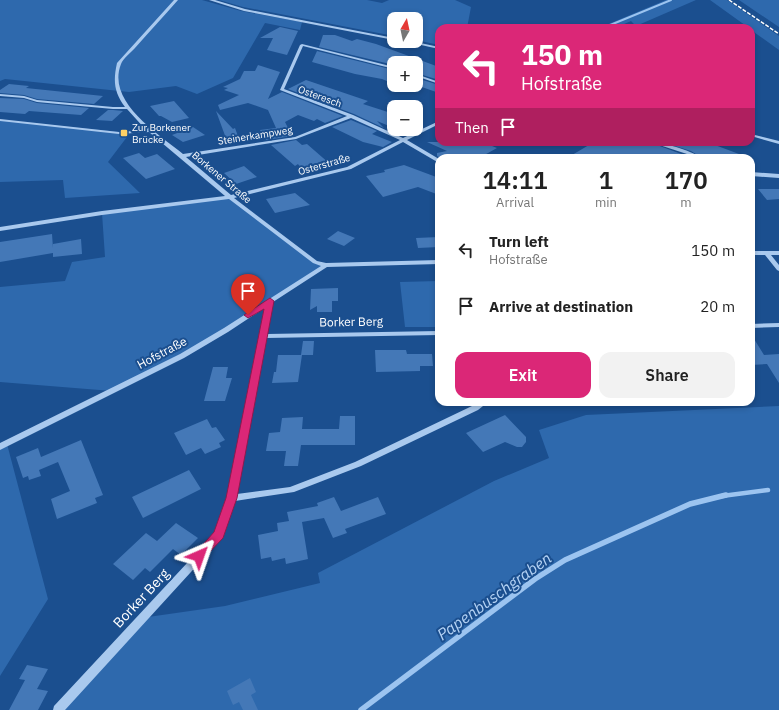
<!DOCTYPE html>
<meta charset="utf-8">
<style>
:root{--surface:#fff;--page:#f2f2f2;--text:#222;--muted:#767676;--accent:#db2777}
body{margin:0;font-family:"IBM Plex Sans",sans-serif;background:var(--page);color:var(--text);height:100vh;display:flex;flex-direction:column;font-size:15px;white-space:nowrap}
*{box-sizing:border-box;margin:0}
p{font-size:13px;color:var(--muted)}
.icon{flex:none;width:22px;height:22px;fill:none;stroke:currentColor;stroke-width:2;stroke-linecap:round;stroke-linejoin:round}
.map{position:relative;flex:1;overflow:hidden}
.drawer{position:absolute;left:435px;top:154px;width:320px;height:252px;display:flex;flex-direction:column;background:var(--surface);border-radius:12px;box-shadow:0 2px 6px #0003}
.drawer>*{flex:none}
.guide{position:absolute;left:435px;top:24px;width:320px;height:122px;border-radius:12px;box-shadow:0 2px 6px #0003;background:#db2777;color:#fff;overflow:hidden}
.needle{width:26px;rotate:9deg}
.buttons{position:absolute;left:387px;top:12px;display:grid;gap:8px}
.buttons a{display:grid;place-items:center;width:36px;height:36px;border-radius:8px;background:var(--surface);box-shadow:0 2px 6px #0003;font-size:20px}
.pin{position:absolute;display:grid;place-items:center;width:34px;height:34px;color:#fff;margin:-41px -17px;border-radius:50% 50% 50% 0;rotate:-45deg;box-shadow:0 0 4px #0007}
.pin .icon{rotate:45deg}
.me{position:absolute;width:44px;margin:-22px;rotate:43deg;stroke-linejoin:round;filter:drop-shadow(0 0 3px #0008)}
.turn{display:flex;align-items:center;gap:14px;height:84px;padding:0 20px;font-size:18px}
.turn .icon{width:52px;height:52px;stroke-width:2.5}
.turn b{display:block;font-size:28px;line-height:34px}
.then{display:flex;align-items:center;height:38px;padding:0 20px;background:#0003;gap:8px;font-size:15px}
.eta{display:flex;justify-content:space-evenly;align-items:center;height:68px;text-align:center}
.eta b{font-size:24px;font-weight:600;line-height:28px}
.button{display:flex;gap:8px;margin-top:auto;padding:8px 20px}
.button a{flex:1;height:46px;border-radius:12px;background:var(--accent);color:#fff;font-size:16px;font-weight:600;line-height:46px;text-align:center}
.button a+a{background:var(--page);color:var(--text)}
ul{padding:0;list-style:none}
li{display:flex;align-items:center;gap:12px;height:56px;padding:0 20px}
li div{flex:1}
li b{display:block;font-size:15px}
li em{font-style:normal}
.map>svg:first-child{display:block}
.green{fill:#2e69ad}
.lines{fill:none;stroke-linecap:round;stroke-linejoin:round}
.stream-far2{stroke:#9cc4f0;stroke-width:2}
.stream-far1{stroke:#9cc4f0;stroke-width:4.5}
.stream{stroke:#9cc4f0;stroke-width:5.5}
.building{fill:#4478b7}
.minor{fill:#a9c9ee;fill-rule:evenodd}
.rail{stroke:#fff;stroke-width:1.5;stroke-dasharray:4 1.5;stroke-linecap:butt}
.route{fill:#db2777;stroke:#8e194d}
.poi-dot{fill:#ffd166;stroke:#1b4f8f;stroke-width:1.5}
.labels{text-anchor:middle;stroke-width:4;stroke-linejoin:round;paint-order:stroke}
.far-street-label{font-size:10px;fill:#fff;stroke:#1b4f8f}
.far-poi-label{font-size:10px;fill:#fff;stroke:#1b4f8f;text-anchor:start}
.street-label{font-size:12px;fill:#fff;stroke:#1b4f8f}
.near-street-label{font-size:14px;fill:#fff;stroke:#1b4f8f}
.near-water-label{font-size:16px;font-style:italic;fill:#b5d3f5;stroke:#1b4f8f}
</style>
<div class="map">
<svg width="779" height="710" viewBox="0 0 779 710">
<rect width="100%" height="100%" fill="#1b4f8f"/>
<path class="green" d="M0,0H202L241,11L302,22L300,30L265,23L233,78L197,94L176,86L129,92L5,79L0,81Z
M219,0H367L382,3L389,0H455L471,7L467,28H439V45L416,40V19H394V36L243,7Z
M666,0H696L636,26L631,21L615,28H599Z
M710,0H727L779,36V50L751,30V28H749Z
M739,0H779V27Z
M0,120L130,133L108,162L140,193L65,198L63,180L0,182Z
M230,197L315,262L326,265L226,330L112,391L0,382V287L65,281L72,262L105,257L102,213Z
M439,281V327H405L400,282Z
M779,406V710H58L141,618L225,606L320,583L318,573L494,481L549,458L539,430L586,415Z
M7,444L48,599L0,676V447Z"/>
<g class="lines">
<path class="stream-far2" d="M603,28L671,0"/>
<path class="stream-far1" d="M722,496L768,490"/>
<path class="stream" d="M361,710L535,579L565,560L690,504L726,495"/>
</g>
<path class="building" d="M280,27L298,31L287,55L267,50L273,38H260Z
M323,35H335L352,41L357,39L376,44L439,67V80L416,73V63H394V65L319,47Z
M317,51L394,70V84L382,79L355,74L312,62Z
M258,65L280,72L268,99L282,92L343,116L325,123L317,119L314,121L298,115L285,122L292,136L266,140L260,130L276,128L268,110L248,103L220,110L218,105L239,95L224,90L228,88L223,87L240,79L244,71H255Z
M416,78L439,85V93L416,85Z
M306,80L368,101L363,104L394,114V128L377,121L384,128L354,114L288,89Z
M9,84L29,86L26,88L103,96L94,104L37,99L24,95L0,93V90Z
M0,98L24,99L37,103L89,108L81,115L29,111L25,114L0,112Z
M174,101L189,118L172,122L161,116H159L150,106Z
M108,110H113L123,111L112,121L96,120Z
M216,111L233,129L235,128L239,139L227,141Z
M351,120L377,131L372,134L392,142L383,147L363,142L332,127Z
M193,127L205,135L183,142L172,135Z
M296,140L302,145L307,144L330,164L302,170L298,164L295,166L271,145Z
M427,142H482L497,148L479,158H440L437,156V153L447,151Z
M594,142H649L692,158H567Z
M662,142H707L747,157L702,158L691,151Z
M139,153L145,158L157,154L175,169L146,179L123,158Z
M404,165L439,178V195L418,187L383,197L366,176L385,172L384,170Z
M244,166L257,177L236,184L224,173Z
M758,189H779V199L767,200Z
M295,193L310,205L275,213L266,199Z
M338,231L355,238L344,246L327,239Z
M52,234L53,248V244L81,239L82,254L53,257V253L0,262V242Z
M439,237V247L418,248L416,238Z
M338,288V301H332V312H317V306L310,310L311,289Z
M751,334L764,355L779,354V383L767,364L751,365Z
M303,341H314L313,355H302L298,382L272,383L274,372H276L278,355H301Z
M375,350H406L407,354H432L433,366H420V371L376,372Z
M213,367H228L226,378H232L225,401H204Z
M505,415L526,437V442L522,447H517L505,442L483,452L466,433Z
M340,416H355V445H301L298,466H284L286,451H266L269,433L280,432L282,418L303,417L302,429H339Z
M207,419L212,428L216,427L225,440L219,443L221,447L205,454L201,448L186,455L174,433Z
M81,440L103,495L95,498L97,503L57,519L51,499L70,491L58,462L39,470L41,476L29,480L28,476L23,478L16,457L38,448L41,457Z
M189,470L201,489L143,518L132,497Z
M334,497L341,511L378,497L386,514L345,529L347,533L333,538L324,518L302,522L308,559L286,564L285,558L272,561L271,557L261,559L258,535L278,531L277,523L289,521L287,512L318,506L317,503Z
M176,523L198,538L181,555L173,549L150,572L145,568L133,580L113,564L146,533L157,541Z
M27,665L48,669L37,689L48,691L38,710H9L25,680L19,679Z
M250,678L256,692L251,695L258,710H243L239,702L233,705L227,691Z"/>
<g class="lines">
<path class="minor" d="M174,0H178C164,16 149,32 135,48C130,53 123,59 121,64C106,102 159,134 183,154L295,137L347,116L280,90L300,45L302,44L394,67V69L303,46L284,89L353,115L403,138L439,121V124L407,140L439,159V163L403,142L351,169L234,198L317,261L326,263L439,260V264L327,267L273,302L267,334L439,331V335L266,338L237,494L290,487L355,462L472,406L478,402H488L478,410L361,466L294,492L235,501L222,538L65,710H53L54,706L215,533L228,498L266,307L228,332L184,358L0,450V443L180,354L224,328L321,266L313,263L229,199L102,215L0,231V227L102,211L225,196L149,132L119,134L0,121V119L119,132L146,130L127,109H113L37,102L24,98L0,96V94L24,96L37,100L113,107H125C114,92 113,81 117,63ZM351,118L400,140L347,167L231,195L186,157L296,139Z
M209,0H215L245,9L394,38V40L244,11Z
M403,41H411L439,47V49Z
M416,74L439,82V84L416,76Z
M751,134L779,141V144L751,136Z
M650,142C662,142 691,150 701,158H695L687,154Z
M751,172L779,174V178L751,176Z
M751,251H779V255H771L779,265V271L777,270L765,255H751Z
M779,323V327L751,328V324Z"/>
<path class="rail" d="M729,0L779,34"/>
</g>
<path class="route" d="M270,298L274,301L237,498L223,538L203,559L199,561L195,559L193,556L214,532L226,498L264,309L248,318L244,315Z"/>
<rect class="poi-dot" x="120" y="129" width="8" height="8" rx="2"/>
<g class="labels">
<g class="far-street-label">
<text transform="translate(320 96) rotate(20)" y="4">Osteresch</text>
<text transform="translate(255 135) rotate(-9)" y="4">Steinerkampweg</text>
<text transform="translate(324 164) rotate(-16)" y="4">Osterstraße</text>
<text transform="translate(222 177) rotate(40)" y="4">Borkener Straße</text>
</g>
<g class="far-poi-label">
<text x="132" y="131">Zur Borkener<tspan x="132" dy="12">Brücke</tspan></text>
</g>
<g class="street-label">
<text transform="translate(351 322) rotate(-1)" y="4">Borker Berg</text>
<text transform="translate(162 353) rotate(-28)" y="4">Hofstraße</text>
</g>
<g class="near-street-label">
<text transform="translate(141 598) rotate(-47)" y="5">Borker Berg</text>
</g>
<g class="near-water-label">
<text transform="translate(494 596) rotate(-36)" y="6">Papenbuschgraben</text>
</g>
</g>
</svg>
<div class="buttons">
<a><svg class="needle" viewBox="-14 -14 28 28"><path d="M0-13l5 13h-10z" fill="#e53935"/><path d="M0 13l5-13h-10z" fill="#767676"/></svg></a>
<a>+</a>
<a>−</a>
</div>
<div class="pin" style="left:248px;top:315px;background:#d93025"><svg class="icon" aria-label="arrive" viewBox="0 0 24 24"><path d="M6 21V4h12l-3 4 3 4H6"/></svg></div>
<svg class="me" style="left:199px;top:556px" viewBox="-20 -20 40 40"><path d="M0-17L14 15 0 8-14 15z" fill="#db2777" stroke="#fff" stroke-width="4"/></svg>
<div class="guide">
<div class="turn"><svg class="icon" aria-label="left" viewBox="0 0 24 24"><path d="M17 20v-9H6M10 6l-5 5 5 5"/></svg><div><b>150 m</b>Hofstraße</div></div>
<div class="then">Then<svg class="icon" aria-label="arrive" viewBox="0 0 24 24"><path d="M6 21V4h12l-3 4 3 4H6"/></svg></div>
</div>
<section class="drawer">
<div class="eta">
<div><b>14:11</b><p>Arrival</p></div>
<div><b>1</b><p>min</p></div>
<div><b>170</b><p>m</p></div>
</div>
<ul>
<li><svg class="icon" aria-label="left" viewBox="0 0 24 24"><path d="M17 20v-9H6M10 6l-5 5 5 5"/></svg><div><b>Turn left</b><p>Hofstraße</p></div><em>150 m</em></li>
<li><svg class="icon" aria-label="arrive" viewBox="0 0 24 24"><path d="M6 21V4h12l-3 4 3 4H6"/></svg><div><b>Arrive at destination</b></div><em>20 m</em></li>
</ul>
<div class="button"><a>Exit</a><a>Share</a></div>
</section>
</div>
